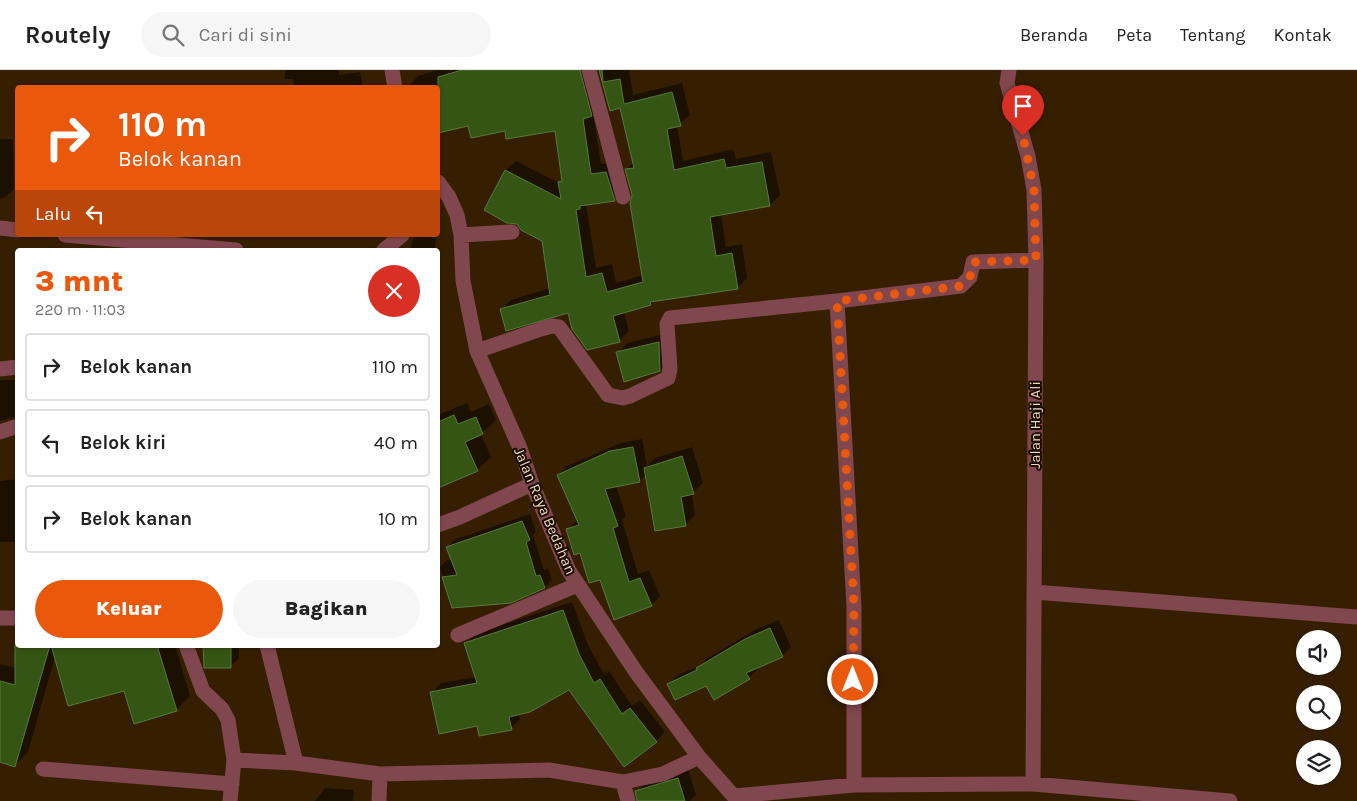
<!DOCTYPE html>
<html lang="id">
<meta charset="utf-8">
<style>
:root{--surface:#fff;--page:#f6f6f6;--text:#222;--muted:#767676;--line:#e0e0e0;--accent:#ea580c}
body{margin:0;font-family:Karla,sans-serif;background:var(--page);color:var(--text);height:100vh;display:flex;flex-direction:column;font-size:19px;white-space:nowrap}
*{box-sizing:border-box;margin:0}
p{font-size:16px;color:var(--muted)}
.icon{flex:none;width:28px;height:28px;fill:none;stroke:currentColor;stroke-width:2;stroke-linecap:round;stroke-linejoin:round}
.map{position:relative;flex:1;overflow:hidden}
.drawer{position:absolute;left:15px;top:178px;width:425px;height:400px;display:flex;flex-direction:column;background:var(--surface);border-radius:5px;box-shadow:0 1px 4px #0004}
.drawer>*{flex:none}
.top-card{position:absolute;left:15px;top:15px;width:425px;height:152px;border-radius:5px;box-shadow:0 1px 4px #0004;background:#ea580c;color:#fff;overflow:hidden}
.tools{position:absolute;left:1296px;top:560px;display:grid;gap:10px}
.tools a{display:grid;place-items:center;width:45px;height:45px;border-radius:50%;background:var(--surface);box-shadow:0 1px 4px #0004;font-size:25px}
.pin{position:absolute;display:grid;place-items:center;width:42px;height:42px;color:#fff;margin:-51px -21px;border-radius:50% 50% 50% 0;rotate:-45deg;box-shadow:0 0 5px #0007}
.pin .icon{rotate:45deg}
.me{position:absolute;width:55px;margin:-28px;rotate:0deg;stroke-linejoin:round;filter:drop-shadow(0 0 4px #0008)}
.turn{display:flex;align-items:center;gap:18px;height:105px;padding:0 20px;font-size:22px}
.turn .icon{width:65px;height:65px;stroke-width:2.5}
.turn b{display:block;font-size:35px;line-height:42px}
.then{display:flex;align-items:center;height:48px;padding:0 20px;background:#0003;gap:10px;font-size:19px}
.round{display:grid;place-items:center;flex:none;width:52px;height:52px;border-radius:26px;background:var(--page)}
.summary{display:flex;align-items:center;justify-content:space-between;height:85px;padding:0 20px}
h1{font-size:30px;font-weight:800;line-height:38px;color:var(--accent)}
.button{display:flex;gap:10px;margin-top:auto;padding:10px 20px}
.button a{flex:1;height:58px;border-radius:30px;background:var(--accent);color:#fff;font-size:20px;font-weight:800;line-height:58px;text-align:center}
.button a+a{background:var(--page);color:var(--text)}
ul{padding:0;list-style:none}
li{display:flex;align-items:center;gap:15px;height:68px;margin:0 10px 8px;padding:0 10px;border:2px solid var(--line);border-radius:5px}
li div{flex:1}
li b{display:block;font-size:19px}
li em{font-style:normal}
header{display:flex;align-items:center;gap:30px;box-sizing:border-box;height:70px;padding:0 25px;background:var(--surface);border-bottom:1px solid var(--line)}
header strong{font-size:24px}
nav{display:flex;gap:28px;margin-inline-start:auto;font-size:18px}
.search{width:350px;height:45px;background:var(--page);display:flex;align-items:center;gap:12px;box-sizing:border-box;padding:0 18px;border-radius:28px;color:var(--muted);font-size:19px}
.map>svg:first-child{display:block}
.shadow{fill:#0007}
.building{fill:#355514;stroke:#587a3b}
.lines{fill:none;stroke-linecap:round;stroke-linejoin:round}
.minor{stroke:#81474e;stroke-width:15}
.route{stroke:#ea580c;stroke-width:9;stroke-dasharray:0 16.2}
.labels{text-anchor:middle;stroke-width:4;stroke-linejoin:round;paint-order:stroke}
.street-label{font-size:15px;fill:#f2d8b9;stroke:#180b00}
</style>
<header>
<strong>Routely</strong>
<div class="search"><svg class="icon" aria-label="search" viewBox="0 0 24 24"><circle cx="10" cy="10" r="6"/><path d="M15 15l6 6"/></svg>Cari di sini</div>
<nav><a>Beranda</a><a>Peta</a><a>Tentang</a><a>Kontak</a></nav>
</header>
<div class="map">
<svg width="1357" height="731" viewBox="0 0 1357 731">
<rect width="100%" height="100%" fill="#361f00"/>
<path class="shadow" d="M285,0H339V5L360,2L363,18H294L293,9H285Z
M438,0H513L469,54L438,62V18L408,17L418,6Z
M533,0H592L593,43L601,94L616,92L624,120L614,130L586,134L596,198L612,194L616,213L643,205L633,125L627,99L634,92L621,37L611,40L600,0H629L633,25L682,13L690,45L677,56L683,91L733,79L736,89L771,82L780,125L770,135L721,144L726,177L742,174L747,208L737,218L654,231L651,234L624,243L629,261L619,271L569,242L501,240L511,230L550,218L543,170L517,153L485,140L506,100L516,91L559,113L563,109L556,60Z
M0,69H13L14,119L4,128L0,129Z
M416,166L436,167L435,180H411L412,171Z
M134,170L161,180H124Z
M668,263L669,290L659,300L618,283L627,273Z
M0,310H18V346L0,351Z
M467,333L471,342L489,334L496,350L481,364L491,387L477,400L439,416L438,345Z
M642,369L647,396L655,388L692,377L703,413L692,423L695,445L686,454L656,460L646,404L640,411L616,416L626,446L622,450L638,504L649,500L660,526L651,535L600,508L581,481L567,459L578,450L558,405L567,396L621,373Z
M18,409V472H0V411Z
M530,444L536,462L533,465L544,500L548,498L552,510L545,517L511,531L453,536L440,497L447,490H452L447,478L454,470Z
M572,532L588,575L604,604L609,601L632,636L640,630L665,662L656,671L570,619L519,643L520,649L511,658L478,655L432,623L441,613L476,607L465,574L475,564Z
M779,550L791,577L782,586L757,597L758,599L749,608L707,614H669L678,605L701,595L706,589L755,560Z
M18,563V575H175L190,626L176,640L125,620L55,587L28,682L15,695L0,691V594L16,598Z
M204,575H239V588L230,597Z
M688,699L696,725L690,731H639L637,722L646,712Z
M325,718L354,720L353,731H315Z"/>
<path class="building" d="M462,0H580L592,46L583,49L591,104L606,102L615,131L580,136V139L576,140L586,207L602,203L607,222L643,212L630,133L632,125L625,99L634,98L620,38L610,41L599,0H602L603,12L620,9L624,34L672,22L681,56L667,59L674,100L724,89L726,98L762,92L770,136L710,147L716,186L732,183L738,219L650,232L651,235L613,246L620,272L587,280L572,259L568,243L506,261L500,239L550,225L542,171L521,160L517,154L507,153L484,140L505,100L561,129L558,112L562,111L555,61L506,69L505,61L471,68L468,56L438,63V7Z
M659,272L660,301L624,312L616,282Z
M454,345L458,354L476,347L483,364L465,372L478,401L438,418V352Z
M633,377L640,412L605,419L618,456L613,458L629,512L640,508L652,536L614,550L600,510L589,513L580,483L574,485L566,459L579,455L557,405L610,381Z
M682,386L694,424L681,427L686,456L655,461L644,398Z
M522,451L530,470L526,472L536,506L540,505L545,518L511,533L452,538L442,507L457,505L446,477Z
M563,540L579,584L594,613L600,609L622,644L630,638L657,672L624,697L569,620L530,642L509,647L512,660L479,666L477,656L439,664L430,622L477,613L464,573Z
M770,558L783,587L746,603L750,609L714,630L706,616L675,630L667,614L697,600L696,598L745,569Z
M15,575H50L15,697L0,692V611L15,615Z
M51,575H157L177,641L134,654L124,621L68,636Z
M203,575H231V598H204Z
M678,708L685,731H637L635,721Z"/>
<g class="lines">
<path class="minor" d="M392,0L395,18
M589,0L623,127
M1009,0L1007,13L1028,86L1034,120L1036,190L1033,714
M438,112L449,127L457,145L461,165L463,211L477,281L520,378L532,414L569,501L636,602L699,687L738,731
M0,158L18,160
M65,165L236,180
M461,165L512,162
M384,180L402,165
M837,231L854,537V715
M477,281L541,259L552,256L559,257L608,325L623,328L630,326L668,308L670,299L667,254L670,248L837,231L961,216L970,207L973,192L1036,190
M0,299L18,297
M0,362L18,356
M438,455L460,447L532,414
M1034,522L1357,547
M0,548H18
M458,565L577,515
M186,575L203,621L222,639L228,650L234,690L230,731
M267,575L296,693
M234,690L296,693L380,704L549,700L623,712L663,704L699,687
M43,699L232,714
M623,712L628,731
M734,726L854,715L1033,714L1230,731
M379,731L380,704"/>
</g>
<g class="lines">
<path class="route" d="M853,610L854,537L837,231L961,216L970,207L972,194L974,192L1036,190L1034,120L1023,66"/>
</g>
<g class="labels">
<g class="street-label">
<text transform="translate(1035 355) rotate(-90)" y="5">Jalan Haji Ali</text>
<text transform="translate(545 441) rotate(67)" y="5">Jalan Raya Bedahan</text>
</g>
</g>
</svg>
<div class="tools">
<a><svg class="icon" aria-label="sound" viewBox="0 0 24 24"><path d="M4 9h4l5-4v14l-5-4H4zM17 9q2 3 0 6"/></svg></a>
<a><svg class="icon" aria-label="search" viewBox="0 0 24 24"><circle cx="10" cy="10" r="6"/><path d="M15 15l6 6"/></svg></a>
<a><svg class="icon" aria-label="layers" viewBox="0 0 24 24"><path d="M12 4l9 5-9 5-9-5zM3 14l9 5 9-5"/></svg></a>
</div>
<div class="pin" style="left:1023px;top:66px;background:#d93025"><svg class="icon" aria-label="arrive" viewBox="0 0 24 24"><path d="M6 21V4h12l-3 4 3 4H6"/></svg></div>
<svg class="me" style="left:853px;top:610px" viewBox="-20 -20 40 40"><circle r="17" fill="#ea580c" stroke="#fff" stroke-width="3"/><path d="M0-11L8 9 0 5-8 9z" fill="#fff"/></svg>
<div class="top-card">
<div class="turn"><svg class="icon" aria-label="right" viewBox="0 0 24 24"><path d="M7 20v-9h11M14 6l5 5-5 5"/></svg><div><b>110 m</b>Belok kanan</div></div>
<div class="then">Lalu<svg class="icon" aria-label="left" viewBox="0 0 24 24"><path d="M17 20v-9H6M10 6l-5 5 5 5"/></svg></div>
</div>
<section class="drawer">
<div class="summary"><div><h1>3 mnt</h1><p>220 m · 11:03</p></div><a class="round" style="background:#d93025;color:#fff"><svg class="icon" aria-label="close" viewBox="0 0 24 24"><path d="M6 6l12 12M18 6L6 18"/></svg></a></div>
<ul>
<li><svg class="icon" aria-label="right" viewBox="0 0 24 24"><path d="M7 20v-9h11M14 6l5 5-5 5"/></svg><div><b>Belok kanan</b></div><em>110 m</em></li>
<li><svg class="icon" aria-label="left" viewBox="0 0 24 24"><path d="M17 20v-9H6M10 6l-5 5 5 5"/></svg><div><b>Belok kiri</b></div><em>40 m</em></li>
<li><svg class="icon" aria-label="right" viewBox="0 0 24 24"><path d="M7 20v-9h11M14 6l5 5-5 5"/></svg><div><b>Belok kanan</b></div><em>10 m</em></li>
</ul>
<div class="button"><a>Keluar</a><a>Bagikan</a></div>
</section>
</div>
